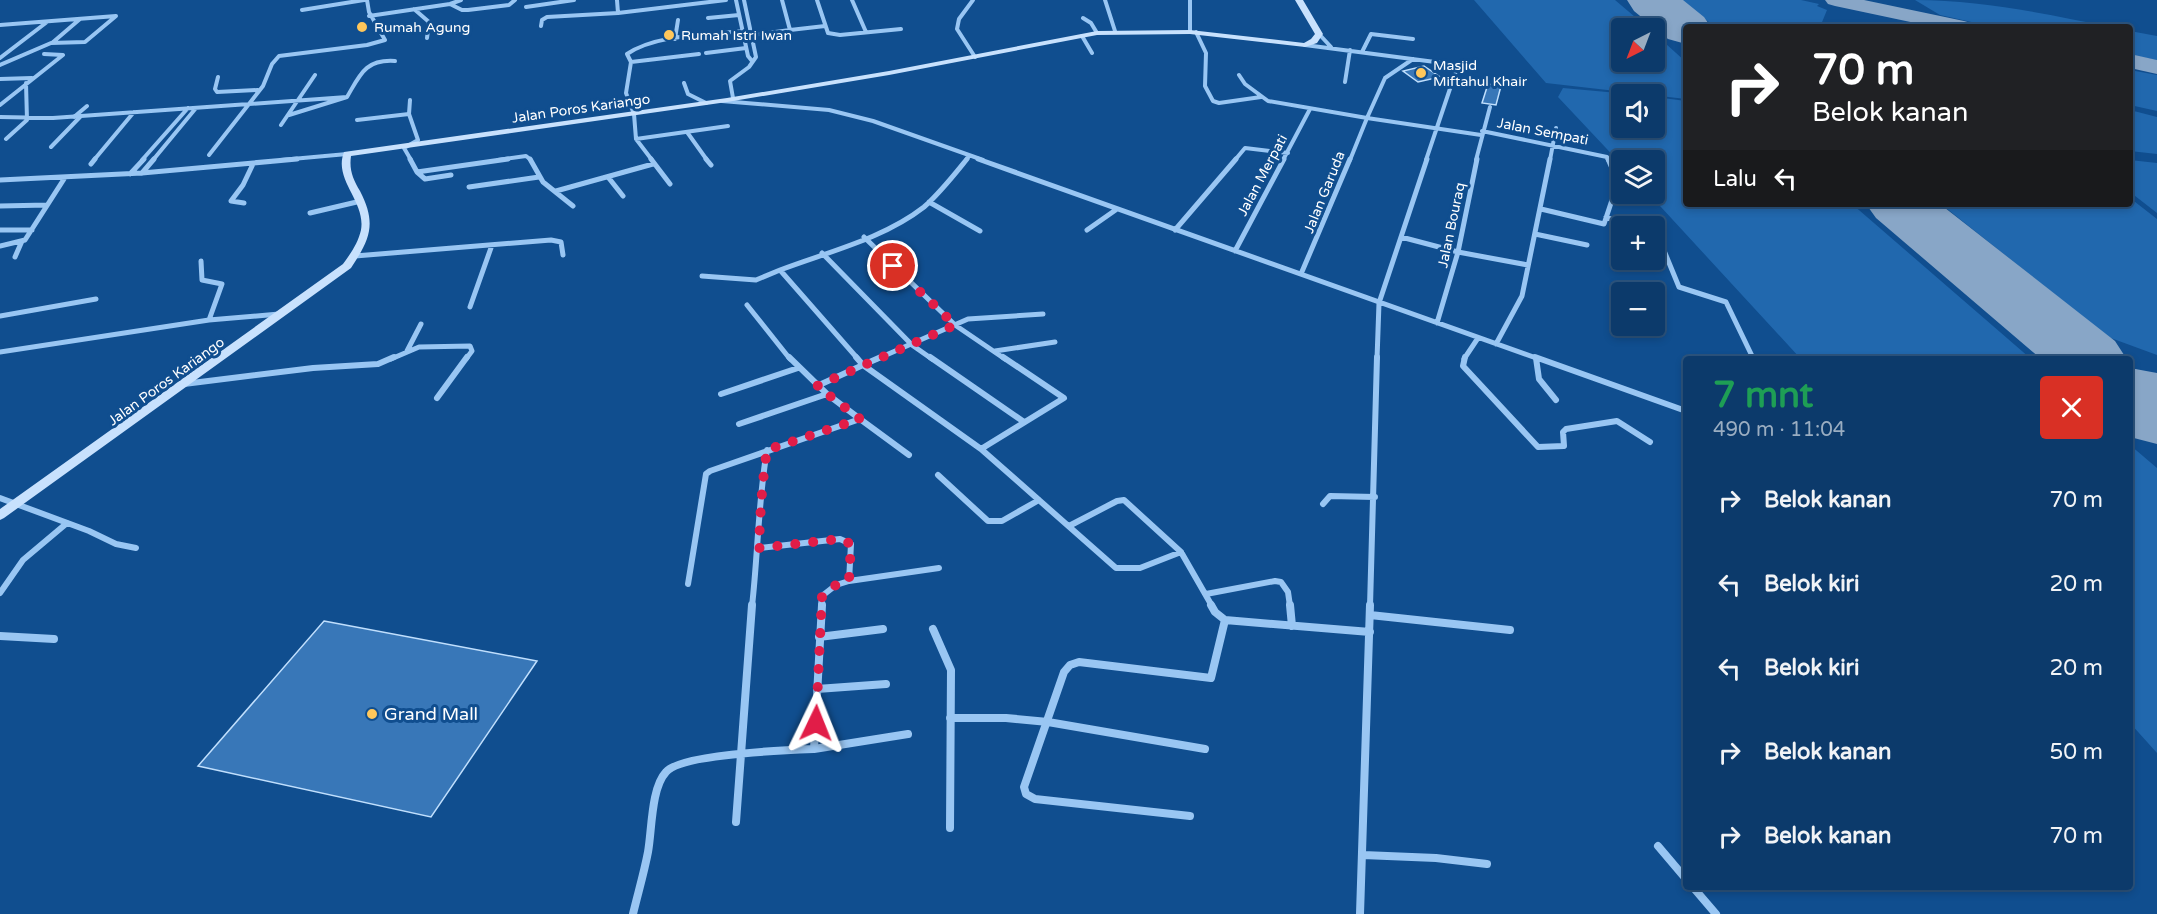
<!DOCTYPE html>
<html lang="id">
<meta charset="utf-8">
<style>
:root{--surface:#0c3a6b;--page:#1a4573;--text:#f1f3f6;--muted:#9aadc1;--line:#2c547e}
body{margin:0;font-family:"Varela Round",sans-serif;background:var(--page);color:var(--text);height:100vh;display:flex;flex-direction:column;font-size:22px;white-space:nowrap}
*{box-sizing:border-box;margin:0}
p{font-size:20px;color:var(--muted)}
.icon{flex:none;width:33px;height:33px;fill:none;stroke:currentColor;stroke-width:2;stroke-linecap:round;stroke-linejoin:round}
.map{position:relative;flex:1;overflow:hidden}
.sheet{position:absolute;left:1683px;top:356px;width:450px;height:534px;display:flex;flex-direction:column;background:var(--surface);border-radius:6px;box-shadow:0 3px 9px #0003,0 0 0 2px var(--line)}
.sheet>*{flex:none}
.guide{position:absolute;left:1683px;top:24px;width:450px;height:183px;border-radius:6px;box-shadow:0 3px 9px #0003,0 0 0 2px var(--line);background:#202124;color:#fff;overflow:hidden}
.needle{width:39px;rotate:222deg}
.tools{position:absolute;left:1611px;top:18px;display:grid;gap:12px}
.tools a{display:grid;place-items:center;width:54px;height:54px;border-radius:6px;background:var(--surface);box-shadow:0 3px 9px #0003,0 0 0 2px var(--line);font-size:30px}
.pin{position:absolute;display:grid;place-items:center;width:51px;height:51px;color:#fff;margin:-26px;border:3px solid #fff;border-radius:50%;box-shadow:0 2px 6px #0007}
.me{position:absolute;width:66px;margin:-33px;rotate:2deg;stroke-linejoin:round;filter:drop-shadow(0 0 4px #0008)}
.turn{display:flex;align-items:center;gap:21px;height:126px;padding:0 30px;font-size:27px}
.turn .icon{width:78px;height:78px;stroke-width:2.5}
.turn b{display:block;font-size:42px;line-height:51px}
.then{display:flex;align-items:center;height:57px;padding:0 30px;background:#0003;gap:12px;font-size:22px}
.round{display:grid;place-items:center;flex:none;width:63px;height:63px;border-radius:6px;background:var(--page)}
.summary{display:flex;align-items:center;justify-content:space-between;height:102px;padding:0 30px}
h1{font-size:36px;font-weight:800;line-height:45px;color:#1e9e55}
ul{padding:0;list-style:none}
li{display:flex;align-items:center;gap:18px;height:84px;padding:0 30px}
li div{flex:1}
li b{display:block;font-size:22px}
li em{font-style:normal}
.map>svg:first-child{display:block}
.green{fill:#2168ae}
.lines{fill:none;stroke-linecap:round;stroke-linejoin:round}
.taxiway{fill:#88a6c7;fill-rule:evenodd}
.runway{fill:#88a6c7;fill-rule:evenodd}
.building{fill:#3877b8;stroke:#c0dffd;stroke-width:1.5}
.street-far3{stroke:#99c6f3;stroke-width:4}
.street-far2{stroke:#99c6f3;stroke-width:5}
.street-far1{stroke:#99c6f3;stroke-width:6}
.street{stroke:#99c6f3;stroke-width:8}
.secondary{fill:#c8e1fd;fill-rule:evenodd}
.route{stroke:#e11d48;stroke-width:10;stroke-dasharray:0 18}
.poi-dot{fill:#ffc75b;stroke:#104e8f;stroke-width:2}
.labels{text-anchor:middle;stroke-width:6;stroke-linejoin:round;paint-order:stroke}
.far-poi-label{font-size:14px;fill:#fff;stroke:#104e8f;text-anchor:start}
.far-street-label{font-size:14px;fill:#fff;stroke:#104e8f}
.near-poi-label{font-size:18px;fill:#fff;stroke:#104e8f;text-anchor:start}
</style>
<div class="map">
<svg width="2157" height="914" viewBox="0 0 2157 914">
<rect width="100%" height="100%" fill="#104e8f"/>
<path class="green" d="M1474,0H1615L1648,28H1622V62H1654L1655,34L1686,62V99L1546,83Z
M1682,0H1801L1819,4L1817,6L1827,10L1820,27H1715Z
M1915,0C1982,0 2046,14 2111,27H1994L1940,15Z
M2130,31L2157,36V60L2130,55Z
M2130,70L2157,75V111L2130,105Z
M1563,88L1629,94H1622V128H1654L1655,97L1686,101V204H1852L2030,358H1800L1649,194H1654V160H1622L1621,164L1558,97Z
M2130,110L2157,117V154L2130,151Z
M2130,160L2157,163V213L2130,192Z
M2130,198L2157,219V355L2108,337L1941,204H2130Z
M2130,445L2157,468V753L2130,723Z"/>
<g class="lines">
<path class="taxiway" d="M1825,0H1864L1964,21L1971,23L1975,27H1934L1835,6L1828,4Z
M2130,54L2157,60V74L2130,68Z
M2130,368L2157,373V427L2144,424C2138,414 2138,401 2145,391L2130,388Z"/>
<path class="runway" d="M1627,0H1683L1704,17L1711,27H1686V44L1668,39L1634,11Z
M1866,204H1940L2115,341L2126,358H2040L1876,218Z
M2130,368L2157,375V444L2130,437Z"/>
</g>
<path class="building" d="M1424,66L1440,77L1418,82L1403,71Z
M1488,84L1501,86L1496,105L1482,103Z
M324,621L537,661L431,817L198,766Z"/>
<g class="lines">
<path class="street-far3" d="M736,0L748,56L752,61
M817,0L828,33L840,35L901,29
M852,0L866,32
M973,0L959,19L957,29L975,57
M1105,0L1115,31
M1190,0V32
M450,4L462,10H468L509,5L515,0
M526,7L574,0
M414,9L429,22L427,38
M302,10L364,0
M618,13L726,0
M369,16L450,4L461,0
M708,18L739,15
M1083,18L1091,23L1097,33
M0,25L116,16L85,42L51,43L0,65
M541,26L542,20L547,17L618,13L617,0
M790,30L825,26
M1196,32L1206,53L1205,86L1213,101L1219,103L1261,97
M1319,34L1331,47
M752,35L790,30L782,0
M1082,36L1092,53
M675,39L678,20
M52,43L80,19
M1305,45L1458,65L1426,160
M1362,52L1371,34L1413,39
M706,53L746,48
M0,58L47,22
M631,62L699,54
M1239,75L1245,84L1268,101L1367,118L1385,78L1413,59
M218,77L215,89L217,92L258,90
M0,79L32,78
M1345,82L1350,50
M684,83L688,94L706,103
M733,98L730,81L749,67L756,57L744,0
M410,100L409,114L418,140L404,148L411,160
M722,101L829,110L873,121L983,160
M0,105L63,55L44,54
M289,115L347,97C360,75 365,59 395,61
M0,117L53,118L347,97
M74,117L87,106
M357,120L409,114
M281,125L315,75
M1482,131L1607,157L1608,160
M687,132L707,160
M6,139L27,120L26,83
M636,139L728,126
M51,147L80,117
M209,155L263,86L272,64L279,56L367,45L385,40L369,12L367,0
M94,160L134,112
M142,160L188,108
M153,160L196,108
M281,160L347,154
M498,160L526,156L531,160
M652,160L636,139L634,114L626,93L631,62L627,54C656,34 708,35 743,31
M966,160L969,156
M1235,160L1245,148L1288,153
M1283,160L1310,109
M1350,160L1367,118L1481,135
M1476,160L1490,107
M1550,160L1556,128"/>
<path class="street-far2" d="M410,159L417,172L425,179L451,175
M530,159L543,182L573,206
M651,159L670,184
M706,159L711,165
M978,159L1539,359
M91,164L95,159
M417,172L508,159
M142,173L154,159
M130,174L144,159
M608,177L623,196
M0,180L142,173L297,159
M469,187L539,177
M556,191L653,164
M929,202L980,231
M244,203L231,201L243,185L253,164
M0,206L47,205
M1541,209L1604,224L1618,182L1608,159
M310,213L361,201
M1606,217L1637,226
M0,230H32
M1087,230L1117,209
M1175,230L1236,159
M1654,233L1658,236L1679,287L1726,302L1753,358
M1535,234L1587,245
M864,237L955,325L1005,359
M1401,237L1458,252L1528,265
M0,246L25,240L64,179
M1235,251L1284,159
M822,253L912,345L932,359
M355,256L551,240L561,242L563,255
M15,257L22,241
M201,261L202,280L222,284L209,320
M1301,274L1350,159
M702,276L756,280L780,270
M747,305L790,359
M470,307L492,245
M0,316L96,299
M1437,323L1458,252L1477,159
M1496,344L1522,296L1550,159
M407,351L421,324
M995,351L1055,342
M0,352L209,320L279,314
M391,359L419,347L470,346L472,351L466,359
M858,359L780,270C827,252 883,239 924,207C940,193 954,175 967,159
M877,359L968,319L1043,314
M1377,359L1379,303L1427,159
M1464,359L1478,338"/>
<path class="street-far1" d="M789,357L827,394L860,419
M856,357L863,365L881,357
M930,357L1024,422
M1465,357L1463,366L1538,447L1564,446L1563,432L1566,429L1617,421L1650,442
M1535,357L1686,411
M1536,358L1539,379L1556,400
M184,384L313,368L378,364L394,357
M817,386L863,365L981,449L1116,568H1140L1181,552L1212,606
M721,394L798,368
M437,398L467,357
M739,424L827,394
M981,449L1064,398L1003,357
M938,475L988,521H1002L1039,500
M0,498L89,531L116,544L136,548
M1323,504L1330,496L1375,497
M1069,526L1117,501L1124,500L1181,552
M759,548L840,539L851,544L849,581
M688,584L706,474L710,471L860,419L909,455
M0,593L23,560L67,523
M1206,594L1275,581L1281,582L1288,592L1290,606
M752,606C758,554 758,502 767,450
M821,606L822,596L836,585L849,581L939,568
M1370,606L1377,357"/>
<path class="street" d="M1211,605L1215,612L1225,620L1370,632
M1290,605L1292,626
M1370,615L1510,630
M933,629L951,670L950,828
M0,636L54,639
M819,637L883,629
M817,689L886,684
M950,718H1006L1048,722L1205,749
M814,749L908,734
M1190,816L1035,799L1026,794L1024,787L1064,672L1070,665L1079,662L1211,678L1225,620
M736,822L752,605
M1658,846L1686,879
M1363,855L1436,858L1487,864
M1692,886L1716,914
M633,914C638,893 644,873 648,852C652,830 651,788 666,772C681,754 788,750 814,749L822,605
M1360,914L1370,605"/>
<path class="secondary" d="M1295,0H1303L1323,34L1317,43L1305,47L1190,34L1097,35L889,75L727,102L351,156C349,170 353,179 360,191C377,224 370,239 351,268L4,518L0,520V509L343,264C351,253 358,243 361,230C366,201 333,180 344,152L727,98L889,71L1097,31L1190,30L1304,43L1311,39L1315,34Z"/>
</g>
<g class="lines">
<path class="route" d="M816,723L822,596L836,585L849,580L851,544L840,539L759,548C760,515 762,483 767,450L860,419L817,386L955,325L893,266"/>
</g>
<g class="poi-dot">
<circle cx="362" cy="27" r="6"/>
<circle cx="669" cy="35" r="6"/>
<circle cx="1421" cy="73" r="6"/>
<circle cx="372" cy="714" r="6"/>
</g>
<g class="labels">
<g class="far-poi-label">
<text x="374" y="32">Rumah Agung</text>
<text x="681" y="40">Rumah Istri Iwan</text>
<text x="1433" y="70">Masjid<tspan x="1433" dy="16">Miftahul Khair</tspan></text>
</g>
<g class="far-street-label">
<text transform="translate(581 108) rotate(-8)" y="5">Jalan Poros Kariango</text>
<text transform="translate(1543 131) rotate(11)" y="5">Jalan Sempati</text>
<text transform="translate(1262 175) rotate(-62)" y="5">Jalan Merpati</text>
<text transform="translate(1324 192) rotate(-68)" y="5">Jalan Garuda</text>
<text transform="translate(1451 225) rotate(-78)" y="5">Jalan Bouraq</text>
<text transform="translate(166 381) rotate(-36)" y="5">Jalan Poros Kariango</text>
</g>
<g class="near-poi-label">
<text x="384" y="720">Grand Mall</text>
</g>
</g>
</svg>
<div class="tools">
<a><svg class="needle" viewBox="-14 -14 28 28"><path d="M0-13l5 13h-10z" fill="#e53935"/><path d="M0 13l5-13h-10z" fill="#9aadc1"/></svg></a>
<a><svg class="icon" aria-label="sound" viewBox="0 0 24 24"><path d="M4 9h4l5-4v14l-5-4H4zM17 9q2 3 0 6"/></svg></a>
<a><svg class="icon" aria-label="layers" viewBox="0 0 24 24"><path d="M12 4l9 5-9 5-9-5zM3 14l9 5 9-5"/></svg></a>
<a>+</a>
<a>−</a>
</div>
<div class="pin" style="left:893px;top:266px;background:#d93025"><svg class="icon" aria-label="arrive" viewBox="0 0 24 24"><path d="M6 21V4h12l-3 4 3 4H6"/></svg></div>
<svg class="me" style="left:816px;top:723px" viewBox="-20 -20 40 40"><path d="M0-17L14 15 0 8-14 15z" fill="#e11d48" stroke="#fff" stroke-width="4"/></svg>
<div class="guide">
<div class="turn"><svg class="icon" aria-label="right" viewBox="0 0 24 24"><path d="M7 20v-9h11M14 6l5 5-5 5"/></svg><div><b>70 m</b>Belok kanan</div></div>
<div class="then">Lalu<svg class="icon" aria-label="left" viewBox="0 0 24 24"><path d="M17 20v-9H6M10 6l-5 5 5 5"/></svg></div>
</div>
<section class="sheet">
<div class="summary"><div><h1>7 mnt</h1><p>490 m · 11:04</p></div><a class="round" style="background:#d93025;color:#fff"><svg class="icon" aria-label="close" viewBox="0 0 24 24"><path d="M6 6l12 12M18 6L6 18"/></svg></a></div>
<ul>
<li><svg class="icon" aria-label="right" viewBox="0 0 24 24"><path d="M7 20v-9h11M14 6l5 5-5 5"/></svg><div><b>Belok kanan</b></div><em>70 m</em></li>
<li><svg class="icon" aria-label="left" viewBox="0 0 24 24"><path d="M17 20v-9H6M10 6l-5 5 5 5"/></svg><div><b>Belok kiri</b></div><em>20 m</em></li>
<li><svg class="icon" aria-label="left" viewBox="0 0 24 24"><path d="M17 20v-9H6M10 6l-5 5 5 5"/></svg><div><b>Belok kiri</b></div><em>20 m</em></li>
<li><svg class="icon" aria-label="right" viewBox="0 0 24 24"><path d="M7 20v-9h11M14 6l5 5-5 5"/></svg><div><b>Belok kanan</b></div><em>50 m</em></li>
<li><svg class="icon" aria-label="right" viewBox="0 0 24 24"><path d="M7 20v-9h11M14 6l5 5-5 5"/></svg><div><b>Belok kanan</b></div><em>70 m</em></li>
</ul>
</section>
</div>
